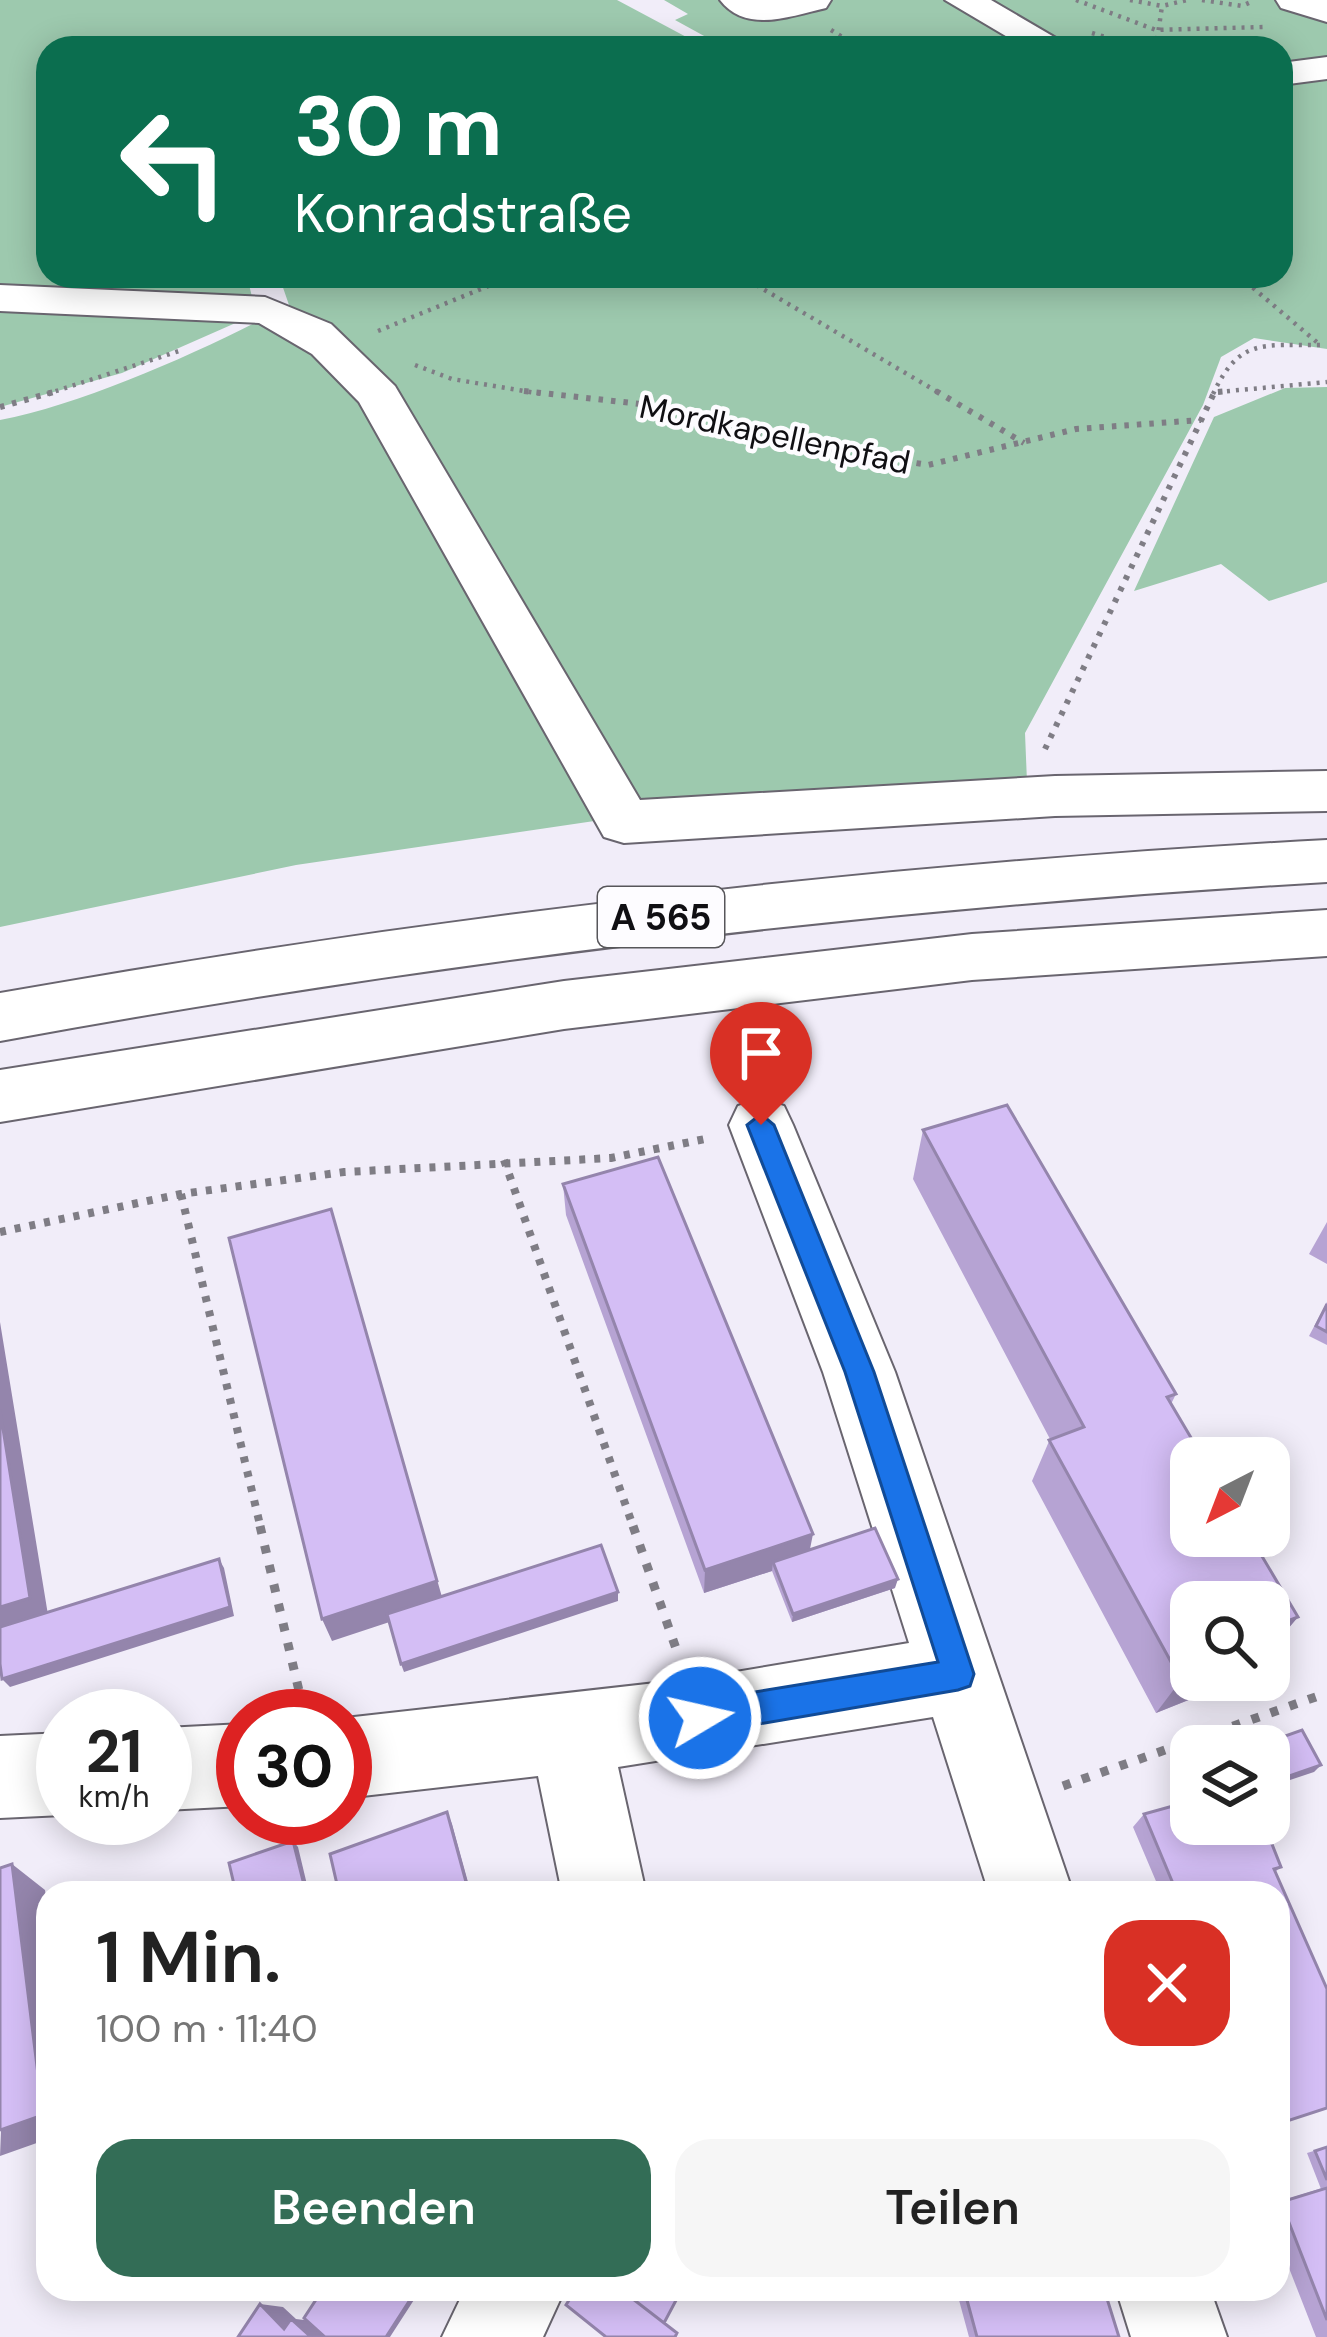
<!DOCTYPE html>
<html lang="de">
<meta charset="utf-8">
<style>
:root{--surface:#fff;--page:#f6f6f6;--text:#222;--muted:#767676;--accent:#336d56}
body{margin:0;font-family:"DM Sans",sans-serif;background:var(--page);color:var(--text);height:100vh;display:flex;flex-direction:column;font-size:45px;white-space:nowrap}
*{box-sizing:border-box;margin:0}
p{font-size:39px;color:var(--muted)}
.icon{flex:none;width:66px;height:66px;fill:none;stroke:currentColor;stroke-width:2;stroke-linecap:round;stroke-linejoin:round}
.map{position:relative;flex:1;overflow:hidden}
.drawer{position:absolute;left:36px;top:1881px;width:1254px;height:420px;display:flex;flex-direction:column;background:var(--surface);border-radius:36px;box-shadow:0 6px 30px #0003}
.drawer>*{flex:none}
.guide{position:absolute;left:36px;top:36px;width:1257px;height:252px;border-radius:36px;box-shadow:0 6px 30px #0003;background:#0b6e4f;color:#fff;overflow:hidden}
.needle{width:78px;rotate:222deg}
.controls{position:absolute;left:1170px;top:1437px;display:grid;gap:24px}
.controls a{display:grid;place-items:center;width:120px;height:120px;border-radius:24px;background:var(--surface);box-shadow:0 6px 30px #0003;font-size:60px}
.speed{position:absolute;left:36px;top:1689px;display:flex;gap:24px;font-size:60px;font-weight:700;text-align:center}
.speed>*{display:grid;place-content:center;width:156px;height:156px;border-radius:50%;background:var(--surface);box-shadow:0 6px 30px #0003;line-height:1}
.speed small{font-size:30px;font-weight:400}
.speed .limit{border:18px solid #d22;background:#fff;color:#111}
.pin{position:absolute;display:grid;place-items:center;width:102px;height:102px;color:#fff;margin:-123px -51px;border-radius:50% 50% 50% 0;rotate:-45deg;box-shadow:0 0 12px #0007}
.pin .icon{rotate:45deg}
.me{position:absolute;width:132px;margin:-66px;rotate:81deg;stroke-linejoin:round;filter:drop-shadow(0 0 9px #0008)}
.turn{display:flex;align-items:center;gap:42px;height:252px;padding:0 60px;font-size:54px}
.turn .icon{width:156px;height:156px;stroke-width:2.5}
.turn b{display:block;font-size:84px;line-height:102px}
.round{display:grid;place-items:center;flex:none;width:126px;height:126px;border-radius:36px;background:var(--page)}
.head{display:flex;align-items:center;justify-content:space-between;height:204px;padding:0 60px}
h1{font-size:72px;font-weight:600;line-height:90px}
.cta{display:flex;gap:24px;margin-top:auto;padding:24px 60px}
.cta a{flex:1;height:138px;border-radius:36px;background:var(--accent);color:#fff;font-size:48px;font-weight:600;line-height:138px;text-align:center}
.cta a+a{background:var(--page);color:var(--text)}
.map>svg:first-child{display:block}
.green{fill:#9dc9ae}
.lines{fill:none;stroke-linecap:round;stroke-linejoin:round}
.minor-casing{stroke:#69656f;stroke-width:4}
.highway-casing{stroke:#69656f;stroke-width:4}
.path-far3{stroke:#7f7d85;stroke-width:4.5;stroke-dasharray:3 6;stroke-linecap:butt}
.path-far2{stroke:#7f7d85;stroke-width:6;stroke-dasharray:4.5 8;stroke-linecap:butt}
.path-far1{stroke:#7f7d85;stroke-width:8;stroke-dasharray:6 9;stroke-linecap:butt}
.path{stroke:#7f7d85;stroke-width:9;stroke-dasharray:8 12;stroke-linecap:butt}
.minor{fill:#fff;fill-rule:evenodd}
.highway{fill:#fff;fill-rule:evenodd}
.wall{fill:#b6a3d3}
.shaded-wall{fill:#9485ac}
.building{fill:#d4bef5;stroke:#9485ac;stroke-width:3}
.route{fill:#1a73e8;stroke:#114b97;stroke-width:3}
.labels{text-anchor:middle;stroke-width:9;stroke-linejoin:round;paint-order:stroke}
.far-street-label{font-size:33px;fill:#100f13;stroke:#fdfcff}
.shield{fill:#fdfcff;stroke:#57565a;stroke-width:3}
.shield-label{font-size:36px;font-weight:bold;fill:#100f13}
</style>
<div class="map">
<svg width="1327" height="2337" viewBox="0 0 1327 2337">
<rect width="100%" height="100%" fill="#f1edf9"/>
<path class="green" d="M0,0H617L707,48H48V276H247L252,297L0,289Z
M664,0H1327V349L1254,338L1221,357L1203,405L1025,733L1027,782L635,815L296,865L0,927V420C88,403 209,348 289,305L279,276H1281V48H726L675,20L688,14Z
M0,298L265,310L122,373L0,407Z
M1327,387V582L1269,601L1221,564L1134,591L1214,417L1285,388Z"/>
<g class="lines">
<defs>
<path id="minor" d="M720,0H831L826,8C791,16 746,34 720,0Z
M945,0H991L1073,48H1026Z
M1276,0H1327V22L1281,8Z
M1327,57V79L1281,85V63Z
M0,285L265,297L331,324L395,386L640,800L1055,776L1327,771V811L1055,816L624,843L604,837L359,402L312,354L259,323L0,311Z
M761,1099L784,1106L793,1125L895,1372L1073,1893H989L933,1717L618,1767L646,1893H562L538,1776L345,1798V1718L700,1678L909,1643L823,1372L729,1125L738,1106Z
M243,1724V1806L165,1810V1728Z
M63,1733V1815L0,1818V1736Z
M465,2289H565L543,2337H442Z
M1116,2289H1210L1227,2337H1131Z"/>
<path id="highway" d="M1327,840V882C880,908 440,960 0,1041V993C440,915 881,864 1327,840Z
M1327,910V956L972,980L564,1029L0,1122V1070L564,981L972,934Z"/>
</defs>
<use href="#minor" class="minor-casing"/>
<use href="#highway" class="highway-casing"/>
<path class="path-far3" d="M1076,0L1156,30L1264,27
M1130,0L1162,6L1187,0
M1202,0L1242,6L1253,1
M831,30L860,48
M1092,33L1141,48
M1156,48L1162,6
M741,276L941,394
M1239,276L1319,344
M378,331L513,276
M415,365L452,379L542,394
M1218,392L1327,382
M47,394L182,350
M1213,394C1240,337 1263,346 1320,345"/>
<path class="path-far2" d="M524,391L668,407L795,443L928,465L1076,429L1201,420
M936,391L1024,443
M1218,392L1229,391
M0,407L57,391
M1045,749L1215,391"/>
<path class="path-far1" d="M504,1160L634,1529
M181,1194L261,1529
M0,1232L181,1194L344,1172L611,1158L705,1139"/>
<path class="path" d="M260,1526L305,1716
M633,1526L679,1657
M1063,1786L1327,1693"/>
<use href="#minor" class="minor"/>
<use href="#highway" class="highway"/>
</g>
<path class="wall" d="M923,1130L1176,1394L1171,1404L1298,1617L1269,1651V1602L1221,1687L1156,1713L1032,1481L1050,1439L913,1179Z
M563,1184L810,1550L895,1588L792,1622L772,1571L704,1593L566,1215Z
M1327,1222V1264L1309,1254Z
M1327,1302V1345L1309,1336Z
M1144,1814L1281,1867L1275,1872L1278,1893H1161L1133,1827Z
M1327,2147V2337H1316L1278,2240V2202L1322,2188L1321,2189L1307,2153Z
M956,2289H1104L1119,2337H969Z"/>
<path class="shaded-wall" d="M331,1209L444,1604L332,1641L322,1619Z
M0,1322L49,1621L0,1637Z
M813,1534L808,1559L773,1562L772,1571L704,1593L705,1570Z
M219,1559L224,1568L234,1616L10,1687L2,1679Z
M898,1579L895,1588L792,1622L793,1614Z
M618,1592V1601L404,1672L401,1664Z
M1298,1617L1269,1651V1628Z
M1191,1676V1680H1227L1221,1687L1156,1713L1181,1680Z
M1321,1765L1314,1772L1269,1787V1783Z
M447,1812L452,1824L471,1893H469Z
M293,1841L298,1847L309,1893H306Z
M12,1864L45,1890L48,1911V2139L0,2156Z
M417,2289H421L390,2337H386Z
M260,2304L283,2307L296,2319L312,2321L330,2337H311L284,2329Z"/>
<path class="building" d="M1007,1105L1176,1394L1167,1397L1203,1458H1191V1536H1250L1298,1617L1269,1628V1602H1191V1676L1181,1680L1049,1440L1084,1427L923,1130Z
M658,1157L813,1534L705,1570L563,1184Z
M331,1209L437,1581L322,1619L229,1238Z
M1327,1304V1332L1316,1326Z
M0,1410L30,1598L0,1607Z
M875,1528L898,1579L793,1614L773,1562Z
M601,1545L618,1592L401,1664L387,1614Z
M219,1559L230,1607L2,1679L0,1664V1627Z
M1302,1730L1321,1765L1269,1783V1746H1257Z
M1191,1801V1824H1264L1281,1867L1274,1869L1327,1989V2108L1278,2124V1893H1177L1144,1814Z
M447,1812L469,1893H339L330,1854Z
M293,1841L306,1893H236L229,1863Z
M12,1864L43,2115L0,2130V1868Z
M1327,2147V2180L1315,2151Z
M1327,2188V2320L1281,2202Z
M323,2289H417L386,2337H325L304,2318Z
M576,2289H620L677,2333L675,2337H606L566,2305Z
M620,2289H682L664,2323Z
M964,2289H1104L1119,2337H977Z
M260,2304L284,2329L291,2319L311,2337H238Z"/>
<path class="route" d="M761,1114L774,1125L874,1372L974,1674L970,1686L958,1690L700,1734L689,1729L684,1718L689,1706L700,1701L938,1662L845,1372L747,1125Z"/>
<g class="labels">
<g class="far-street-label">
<text transform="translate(775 434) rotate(12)" y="12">Mordkapellenpfad</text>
</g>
<rect class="shield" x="598" y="887" width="126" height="60" rx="9"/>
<g class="shield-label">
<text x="661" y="930">A 565</text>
</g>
</g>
</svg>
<div class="controls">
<a><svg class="needle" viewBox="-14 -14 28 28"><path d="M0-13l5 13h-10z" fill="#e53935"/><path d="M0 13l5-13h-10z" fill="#767676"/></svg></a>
<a><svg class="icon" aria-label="search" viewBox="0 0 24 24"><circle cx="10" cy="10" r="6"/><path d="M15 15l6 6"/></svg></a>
<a><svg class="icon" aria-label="layers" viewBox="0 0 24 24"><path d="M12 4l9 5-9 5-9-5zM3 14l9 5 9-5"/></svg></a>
</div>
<div class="speed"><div>21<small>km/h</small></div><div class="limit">30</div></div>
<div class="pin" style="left:761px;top:1125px;background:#d93025"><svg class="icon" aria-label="arrive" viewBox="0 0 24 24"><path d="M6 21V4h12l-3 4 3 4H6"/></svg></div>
<svg class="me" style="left:700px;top:1718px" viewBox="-20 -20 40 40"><circle r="17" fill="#1a73e8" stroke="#fff" stroke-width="3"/><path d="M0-11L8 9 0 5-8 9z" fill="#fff"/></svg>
<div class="guide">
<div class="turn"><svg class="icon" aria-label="left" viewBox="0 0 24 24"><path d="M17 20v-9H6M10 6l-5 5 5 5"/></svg><div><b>30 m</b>Konradstraße</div></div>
</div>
<section class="drawer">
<div class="head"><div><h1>1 Min.</h1><p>100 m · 11:40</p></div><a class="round" style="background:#d93025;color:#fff"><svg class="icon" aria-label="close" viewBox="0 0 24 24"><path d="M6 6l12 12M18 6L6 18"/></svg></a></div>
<div class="cta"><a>Beenden</a><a>Teilen</a></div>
</section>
</div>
